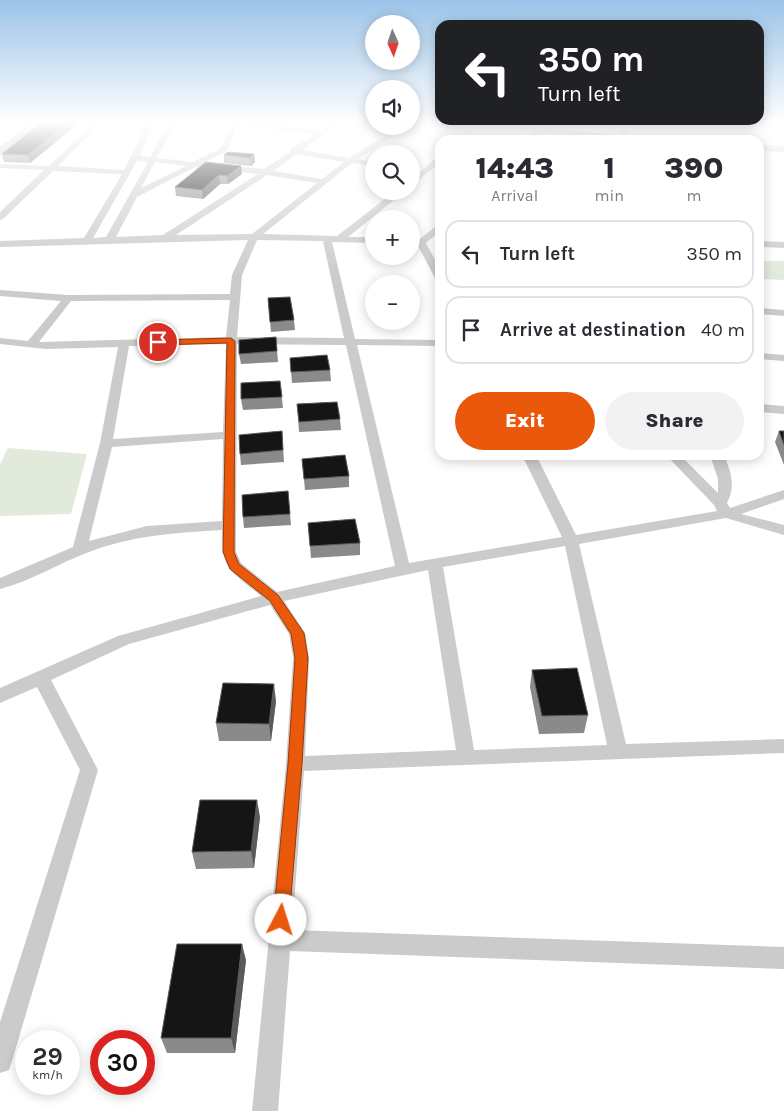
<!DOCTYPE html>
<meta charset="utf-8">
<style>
:root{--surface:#fff;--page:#f2f2f3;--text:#2b2b33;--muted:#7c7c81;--line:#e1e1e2;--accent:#ea580c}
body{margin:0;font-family:Karla,sans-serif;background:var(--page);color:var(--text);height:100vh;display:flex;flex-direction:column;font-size:19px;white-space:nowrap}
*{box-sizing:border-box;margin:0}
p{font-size:16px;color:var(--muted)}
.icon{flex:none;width:28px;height:28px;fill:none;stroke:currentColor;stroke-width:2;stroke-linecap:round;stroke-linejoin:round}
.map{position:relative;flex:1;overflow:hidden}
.sheet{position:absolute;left:435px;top:135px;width:329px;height:325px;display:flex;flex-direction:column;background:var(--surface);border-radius:15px;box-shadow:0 2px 12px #0003}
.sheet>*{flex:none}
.top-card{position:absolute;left:435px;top:20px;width:329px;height:105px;border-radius:15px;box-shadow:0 2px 12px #0003;background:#202124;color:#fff;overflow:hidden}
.needle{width:32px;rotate:177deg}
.controls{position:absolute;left:365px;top:15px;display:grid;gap:10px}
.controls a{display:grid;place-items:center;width:55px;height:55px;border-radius:50%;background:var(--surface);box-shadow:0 2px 12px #0003;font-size:25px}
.speed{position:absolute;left:15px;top:1030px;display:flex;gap:10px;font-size:25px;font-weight:700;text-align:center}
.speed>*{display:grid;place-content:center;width:65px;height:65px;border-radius:50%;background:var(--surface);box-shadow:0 2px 12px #0003;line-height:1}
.speed small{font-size:12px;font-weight:400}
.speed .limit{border:8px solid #d22;background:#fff;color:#111}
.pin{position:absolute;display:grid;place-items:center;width:42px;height:42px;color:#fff;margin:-21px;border:2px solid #fff;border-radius:50%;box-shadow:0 1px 5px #0007}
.me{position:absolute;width:55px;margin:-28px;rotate:5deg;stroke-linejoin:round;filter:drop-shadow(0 0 4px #0008)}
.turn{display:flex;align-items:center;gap:18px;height:105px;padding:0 20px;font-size:22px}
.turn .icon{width:65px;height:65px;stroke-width:2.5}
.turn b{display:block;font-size:35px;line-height:42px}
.eta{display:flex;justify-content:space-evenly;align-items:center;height:85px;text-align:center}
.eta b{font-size:30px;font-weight:800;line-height:35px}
.action{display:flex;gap:10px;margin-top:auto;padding:10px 20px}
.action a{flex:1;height:58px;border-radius:30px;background:var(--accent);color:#fff;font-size:20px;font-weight:800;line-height:58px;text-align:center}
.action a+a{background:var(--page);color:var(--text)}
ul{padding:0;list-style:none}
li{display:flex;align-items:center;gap:15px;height:68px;margin:0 10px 8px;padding:0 10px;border:2px solid var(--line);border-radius:15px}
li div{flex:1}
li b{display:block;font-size:19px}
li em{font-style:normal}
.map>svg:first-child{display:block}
.green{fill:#e2eadc}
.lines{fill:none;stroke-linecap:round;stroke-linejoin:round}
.minor{fill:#cbcbcb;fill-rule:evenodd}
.tertiary{fill:#cbcbcb;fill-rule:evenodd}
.secondary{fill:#b8b8b8;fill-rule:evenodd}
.wall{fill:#8a8a8a}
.shaded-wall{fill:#5b5b5b}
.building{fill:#151515;stroke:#5b5b5b}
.route{fill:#ea580c;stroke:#983908}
</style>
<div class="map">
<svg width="784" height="1111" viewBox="0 0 784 1111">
<rect width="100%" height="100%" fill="#fff"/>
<path class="green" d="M759,261H784V280L759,279Z
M8,448L87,454L71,514L0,516V464Z"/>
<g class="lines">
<path class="minor" d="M96,122H103L58,166L124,170L148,122H155L140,156L150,157L169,122H176L157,158L193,162L221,148L230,125L223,122H248L321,130L332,122H340L302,150L349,158L400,126H408L358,159L374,162V166L352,163L263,234L337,236L395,191H405L348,237H374V243L332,242L355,339L440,340V346L357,345L409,563L562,537L522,455H536L576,535L717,511L714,505L666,455H680L718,493V479L710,455H724C731,472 736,486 727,503L730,508L784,490V499L741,514L784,525V535L726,518L579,544L626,744L784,739V753L304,771L292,930L784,947V969L290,951L278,1111H252L286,764L293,658L289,634L270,605L129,644L51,680L98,770L12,1061L9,1070L0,1073V1022L80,770L37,687L0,703V688L118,636L261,596C232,572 221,571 222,530C176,533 133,535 89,552C59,563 31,581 0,589V578L73,547L100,443L118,347L46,349L0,344V338L28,341L61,301L0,296V290L68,295L230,294L232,275L248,240L0,247V241L84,238L122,174L53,171L3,219L0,220V212L44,170L0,168V164L49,166ZM237,125L316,134L290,149V152L264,169L203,163L227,151ZM297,154L344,162L322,179L273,171ZM137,161L148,162L106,237L93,238ZM155,162L186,166L141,188ZM195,167L258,174L163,235L116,237L137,197ZM267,175L317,183L252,234L176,235ZM257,240L323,241L344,338L237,337L242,275ZM230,300L226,337L39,342L71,301ZM226,344L223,432L113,439L129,346ZM237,344L346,345L395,566L277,592L241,563L236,552ZM223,439L222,521L147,526L89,541L112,447ZM565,546L607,745L474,750L443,567ZM428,570L456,750L305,756L309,658L305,633L284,601Z
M629,122H636L622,140H614Z
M654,122H676L701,127L697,129Z
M472,124L479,126L464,140H456Z
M534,131L541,133L535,140H527Z
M437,157H440V163L411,186V180Z
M440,223V231L426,243L440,269V281L435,278L416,242Z
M759,241L784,242V248L759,247Z
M759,308L784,310V316L759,314Z
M759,353L784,355V361L759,359Z
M759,404L784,406V414L759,412Z"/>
<path class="tertiary" d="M438,122H495L637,137L642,140H611L484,126L480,129L442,125Z
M759,145L784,146V152L759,151Z"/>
<path class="secondary" d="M32,122H44L4,154L0,155V147Z"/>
</g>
<path class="wall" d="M42,122H80L30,163L4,162L2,154Z
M254,154L255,162L251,166L224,163V155Z
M206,162L242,174L228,184H220L203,199L176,196L175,187Z
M268,298L294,320L295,330L271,332Z
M276,337L278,362L241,364L239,354Z
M290,358L330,370L331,381L292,383Z
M280,381L283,408L243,410L241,399Z
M297,404L340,419L341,430L299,432Z
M282,431L284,462L241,465L240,454Z
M779,431H784V465L775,442Z
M302,459L349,476V487L305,490Z
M288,491L291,525L244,528L243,517Z
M308,523L360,543V555L311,558Z
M532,670L588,715L584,733L539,734L530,687Z
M276,701L271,741H219L216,723Z
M260,817L254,868L196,869L192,852Z
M246,960L235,1053H167L161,1038Z"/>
<path class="shaded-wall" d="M69,122H80L30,163L28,155Z
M254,154L255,162L251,166L250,158Z
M241,166L242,174L228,184L227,176Z
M219,175L220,184L203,199L202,190Z
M274,684L276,701L271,741L269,724Z
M257,800L260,817L254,868L251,851Z
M242,944L246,960L235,1053L231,1038Z"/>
<path class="building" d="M42,122H69L28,155L2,154Z
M228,152L254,154L250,158L224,155Z
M206,162L241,166L227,176L219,175L202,190L175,187Z
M290,297L294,320L270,322L268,298Z
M276,337L277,351L239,354V340Z
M327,355L330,370L291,372L290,358Z
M280,381L282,397L241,399V383Z
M337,402L340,419L299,422L297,404Z
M282,431L283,450L240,454L239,435Z
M779,431H784V445Z
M345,455L349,476L304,479L302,459Z
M288,491L290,514L243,517L242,495Z
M355,519L360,543L310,546L308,523Z
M577,668L588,715L542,716L532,670Z
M223,683L274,684L269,724L216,723Z
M200,800H257L251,851L192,852Z
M177,944H242L231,1038H161Z"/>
<linearGradient id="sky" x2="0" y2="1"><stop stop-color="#9bc3e8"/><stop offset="0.44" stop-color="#fff"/><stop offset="1" stop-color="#fff" stop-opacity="0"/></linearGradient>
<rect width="784" height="278" fill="url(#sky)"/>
<path class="route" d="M231,338L235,341L234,552L239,564L278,595L304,633L308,658L302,764L289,920L287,926L281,928L275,926L273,920L288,764L295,658L291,634L270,601L230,569L223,552L227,343L158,345L154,342L158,340Z"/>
</svg>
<div class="controls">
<a><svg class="needle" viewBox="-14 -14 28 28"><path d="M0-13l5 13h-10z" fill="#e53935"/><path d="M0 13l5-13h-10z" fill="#7c7c81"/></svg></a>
<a><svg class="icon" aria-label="sound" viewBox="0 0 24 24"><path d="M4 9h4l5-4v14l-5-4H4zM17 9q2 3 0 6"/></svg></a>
<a><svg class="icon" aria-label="search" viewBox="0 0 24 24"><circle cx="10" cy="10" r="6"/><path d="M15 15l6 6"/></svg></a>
<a>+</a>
<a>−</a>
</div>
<div class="speed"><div>29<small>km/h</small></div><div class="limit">30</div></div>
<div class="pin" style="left:158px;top:342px;background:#d93025"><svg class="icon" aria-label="arrive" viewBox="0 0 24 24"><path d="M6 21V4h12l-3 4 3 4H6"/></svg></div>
<svg class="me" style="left:281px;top:920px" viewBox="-20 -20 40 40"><circle r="19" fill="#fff"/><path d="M0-13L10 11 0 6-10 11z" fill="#ea580c"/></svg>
<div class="top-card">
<div class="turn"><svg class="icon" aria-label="left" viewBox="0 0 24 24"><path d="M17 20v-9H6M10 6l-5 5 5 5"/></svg><div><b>350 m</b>Turn left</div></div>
</div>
<section class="sheet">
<div class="eta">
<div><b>14:43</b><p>Arrival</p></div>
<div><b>1</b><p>min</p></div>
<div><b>390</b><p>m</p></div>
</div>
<ul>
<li><svg class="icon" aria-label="left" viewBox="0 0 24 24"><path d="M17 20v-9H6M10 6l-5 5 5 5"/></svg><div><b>Turn left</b></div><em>350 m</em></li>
<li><svg class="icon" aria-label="arrive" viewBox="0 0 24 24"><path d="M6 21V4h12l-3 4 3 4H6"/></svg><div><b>Arrive at destination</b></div><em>40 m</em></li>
</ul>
<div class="action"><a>Exit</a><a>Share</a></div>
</section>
</div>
